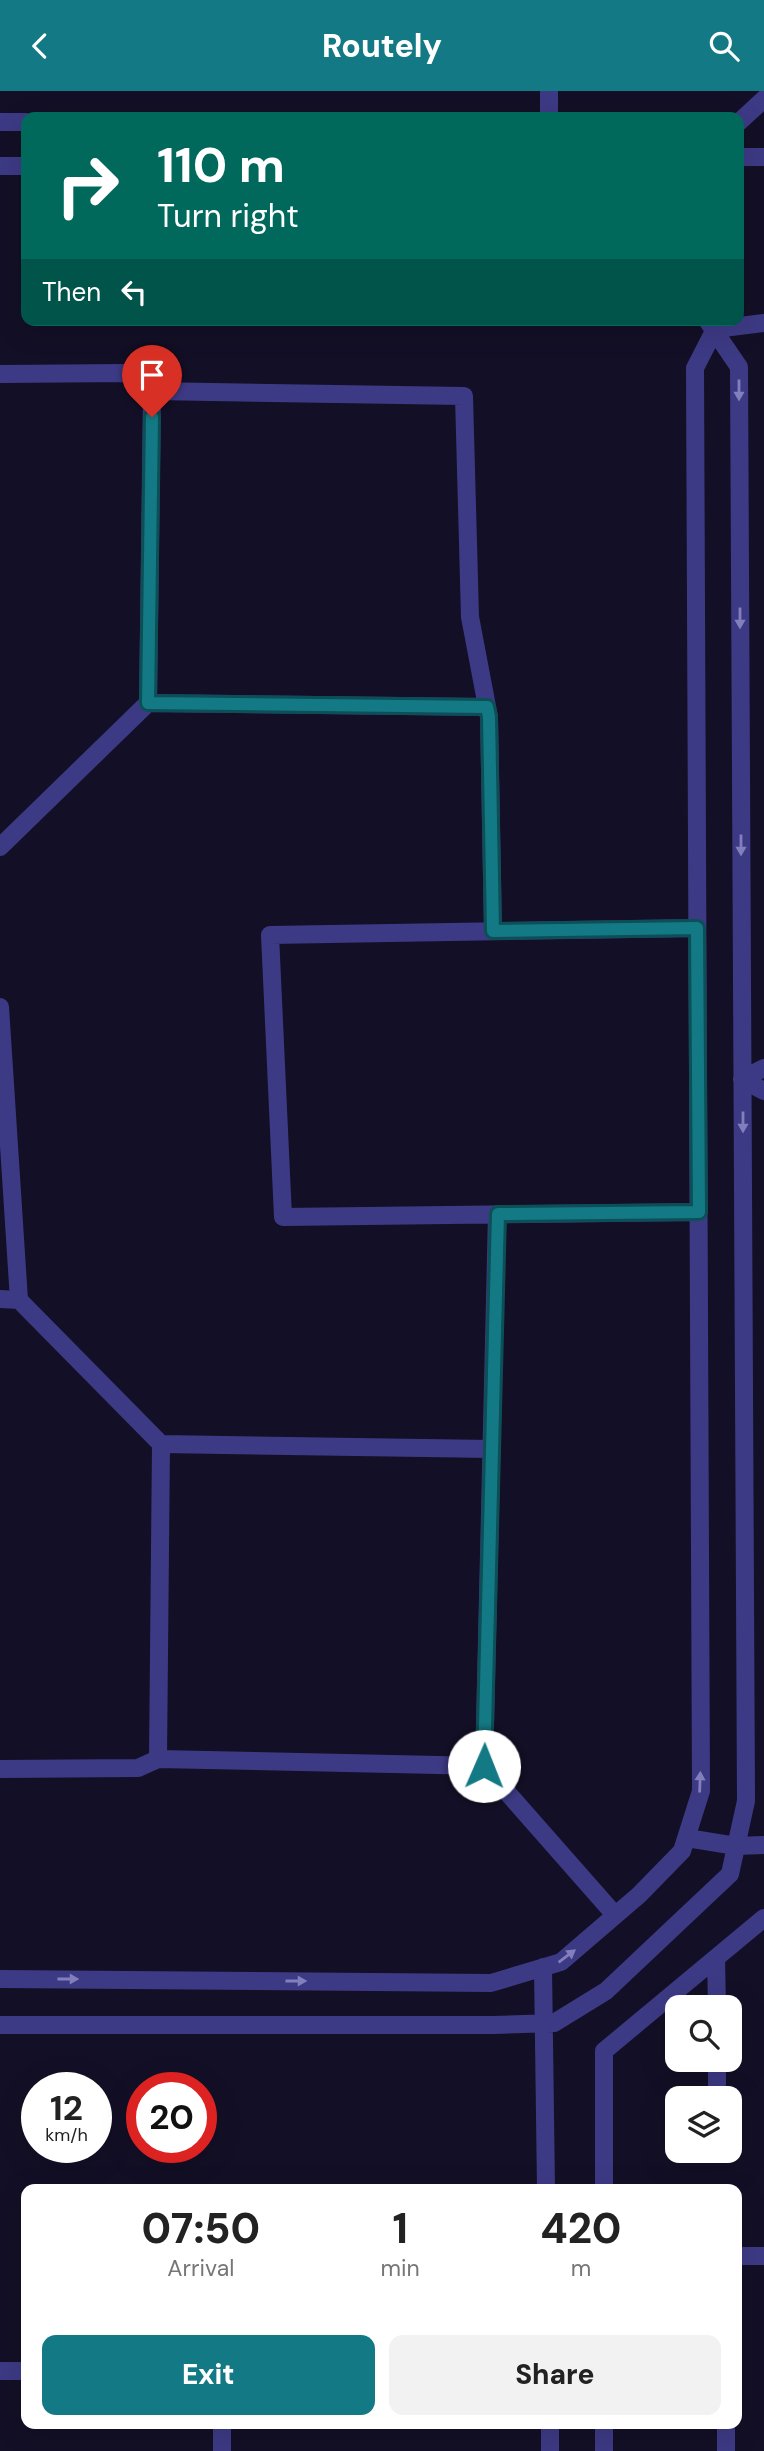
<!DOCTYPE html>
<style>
:root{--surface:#fff;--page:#f2f2f2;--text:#222;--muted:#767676;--accent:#137a85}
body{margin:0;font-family:"DM Sans",sans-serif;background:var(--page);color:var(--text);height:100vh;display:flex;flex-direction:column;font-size:26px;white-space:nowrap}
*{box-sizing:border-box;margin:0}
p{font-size:23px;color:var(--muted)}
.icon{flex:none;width:38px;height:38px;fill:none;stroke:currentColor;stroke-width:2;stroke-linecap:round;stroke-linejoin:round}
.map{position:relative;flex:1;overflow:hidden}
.sheet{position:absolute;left:21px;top:2093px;width:721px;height:245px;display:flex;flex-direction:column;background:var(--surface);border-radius:14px;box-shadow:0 7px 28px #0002}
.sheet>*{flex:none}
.banner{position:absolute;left:21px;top:21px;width:723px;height:214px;border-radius:14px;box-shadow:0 7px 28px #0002;background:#00695c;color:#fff;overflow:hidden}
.buttons{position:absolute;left:665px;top:1904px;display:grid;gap:14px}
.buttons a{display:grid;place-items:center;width:77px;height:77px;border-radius:14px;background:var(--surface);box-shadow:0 7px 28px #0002;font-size:35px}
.speed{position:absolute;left:21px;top:1981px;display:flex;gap:14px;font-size:35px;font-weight:700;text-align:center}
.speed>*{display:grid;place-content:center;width:91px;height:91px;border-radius:50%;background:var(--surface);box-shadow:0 7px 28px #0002;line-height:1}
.speed small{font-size:18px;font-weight:400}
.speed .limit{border:10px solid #d22;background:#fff;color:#111}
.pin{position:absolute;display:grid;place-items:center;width:60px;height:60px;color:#fff;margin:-72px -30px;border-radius:50% 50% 50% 0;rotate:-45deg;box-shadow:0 0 7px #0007}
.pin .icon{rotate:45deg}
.me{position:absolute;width:77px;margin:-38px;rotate:1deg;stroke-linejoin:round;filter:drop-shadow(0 0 5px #0008)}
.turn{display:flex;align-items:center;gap:24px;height:147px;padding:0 21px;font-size:32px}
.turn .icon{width:91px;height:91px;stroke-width:2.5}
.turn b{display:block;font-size:49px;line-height:60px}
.then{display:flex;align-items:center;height:66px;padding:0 21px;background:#0003;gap:14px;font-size:26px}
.eta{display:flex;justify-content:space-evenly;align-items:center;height:119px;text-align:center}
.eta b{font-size:42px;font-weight:800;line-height:49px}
.action{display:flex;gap:14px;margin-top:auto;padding:14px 21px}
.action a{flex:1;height:80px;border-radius:14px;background:var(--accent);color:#fff;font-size:28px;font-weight:800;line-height:80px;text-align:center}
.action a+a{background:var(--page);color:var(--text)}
header{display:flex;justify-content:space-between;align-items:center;height:91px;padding:0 21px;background:var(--accent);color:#fff;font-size:32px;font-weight:800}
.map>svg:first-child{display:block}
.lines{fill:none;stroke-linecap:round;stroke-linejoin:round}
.minor{stroke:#3d3a85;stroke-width:18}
.oneway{fill:#837fbc}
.route-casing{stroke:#0c4f56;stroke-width:18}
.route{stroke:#137a85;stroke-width:12}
</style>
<header><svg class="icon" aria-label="back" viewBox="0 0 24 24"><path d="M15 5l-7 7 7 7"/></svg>Routely<svg class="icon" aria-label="search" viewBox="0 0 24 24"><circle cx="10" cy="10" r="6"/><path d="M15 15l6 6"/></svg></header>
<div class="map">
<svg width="764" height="2360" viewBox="0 0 764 2360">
<rect width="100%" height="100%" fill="#130f26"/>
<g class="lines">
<path class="minor" d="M549,26V0
M0,31H26
M738,32L764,8
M738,66H764
M0,75H26
M715,238L764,232
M0,283L128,282L152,300L464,305L470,526L489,626L493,840
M152,300L148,612L487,616
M0,756L148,612
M697,837L270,844L283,1126L699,1121
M0,916L19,1209L0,1208
M742,988L764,1000
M742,988L764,977
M19,1209L161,1353
M158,1668L161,1353L492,1358
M484,1675L615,1824
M0,1678L138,1677L158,1668L484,1675L497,1123
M687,1747L736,1755L764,1754
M716,1867L717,1916
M543,1876L546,2098
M0,1888L491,1892L561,1871L639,1804L682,1760L701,1700L695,277L715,238
M0,1934H493L554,1932L606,1900L730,1783L746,1710L739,276L707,229
M717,1969V2000
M604,2098V1960L764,1827
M737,2165H764
M0,2280H26
M550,2333V2360
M604,2333V2360
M222,2360V2333
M726,2360V2333"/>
</g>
<defs><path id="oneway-solid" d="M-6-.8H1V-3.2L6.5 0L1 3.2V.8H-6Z" transform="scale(1.75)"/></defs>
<g class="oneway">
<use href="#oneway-solid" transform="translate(739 299) rotate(90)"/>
<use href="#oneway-solid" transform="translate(740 527) rotate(90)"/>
<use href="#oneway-solid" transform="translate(741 754) rotate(90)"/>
<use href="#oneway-solid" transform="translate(743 1031) rotate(90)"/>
<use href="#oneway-solid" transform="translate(700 1691) rotate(-88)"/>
<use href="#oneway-solid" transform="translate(567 1865) rotate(-37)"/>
<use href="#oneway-solid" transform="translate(68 1888)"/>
<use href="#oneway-solid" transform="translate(296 1890)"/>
</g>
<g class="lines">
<defs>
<path id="route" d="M152,326L148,612L487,616L489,626L493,840L697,837L699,1121L498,1123L484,1675"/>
</defs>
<use href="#route" class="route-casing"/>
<use href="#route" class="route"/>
</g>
</svg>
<div class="buttons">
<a><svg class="icon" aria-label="search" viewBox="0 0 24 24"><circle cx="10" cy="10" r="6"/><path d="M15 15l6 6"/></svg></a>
<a><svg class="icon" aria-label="layers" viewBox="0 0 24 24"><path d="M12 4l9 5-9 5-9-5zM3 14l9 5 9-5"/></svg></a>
</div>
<div class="speed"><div>12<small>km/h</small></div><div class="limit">20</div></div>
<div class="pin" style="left:152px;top:326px;background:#d93025"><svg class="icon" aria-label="arrive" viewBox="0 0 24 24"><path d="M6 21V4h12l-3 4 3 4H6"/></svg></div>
<svg class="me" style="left:484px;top:1675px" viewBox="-20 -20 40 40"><circle r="19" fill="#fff"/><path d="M0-13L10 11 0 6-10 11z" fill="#137a85"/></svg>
<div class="banner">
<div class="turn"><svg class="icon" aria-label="right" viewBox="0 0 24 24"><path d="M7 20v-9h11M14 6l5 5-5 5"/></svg><div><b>110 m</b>Turn right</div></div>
<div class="then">Then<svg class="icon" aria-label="left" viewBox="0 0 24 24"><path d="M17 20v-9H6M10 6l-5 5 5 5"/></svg></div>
</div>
<section class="sheet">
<div class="eta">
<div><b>07:50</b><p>Arrival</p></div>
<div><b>1</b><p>min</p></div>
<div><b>420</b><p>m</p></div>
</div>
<div class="action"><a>Exit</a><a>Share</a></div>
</section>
</div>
